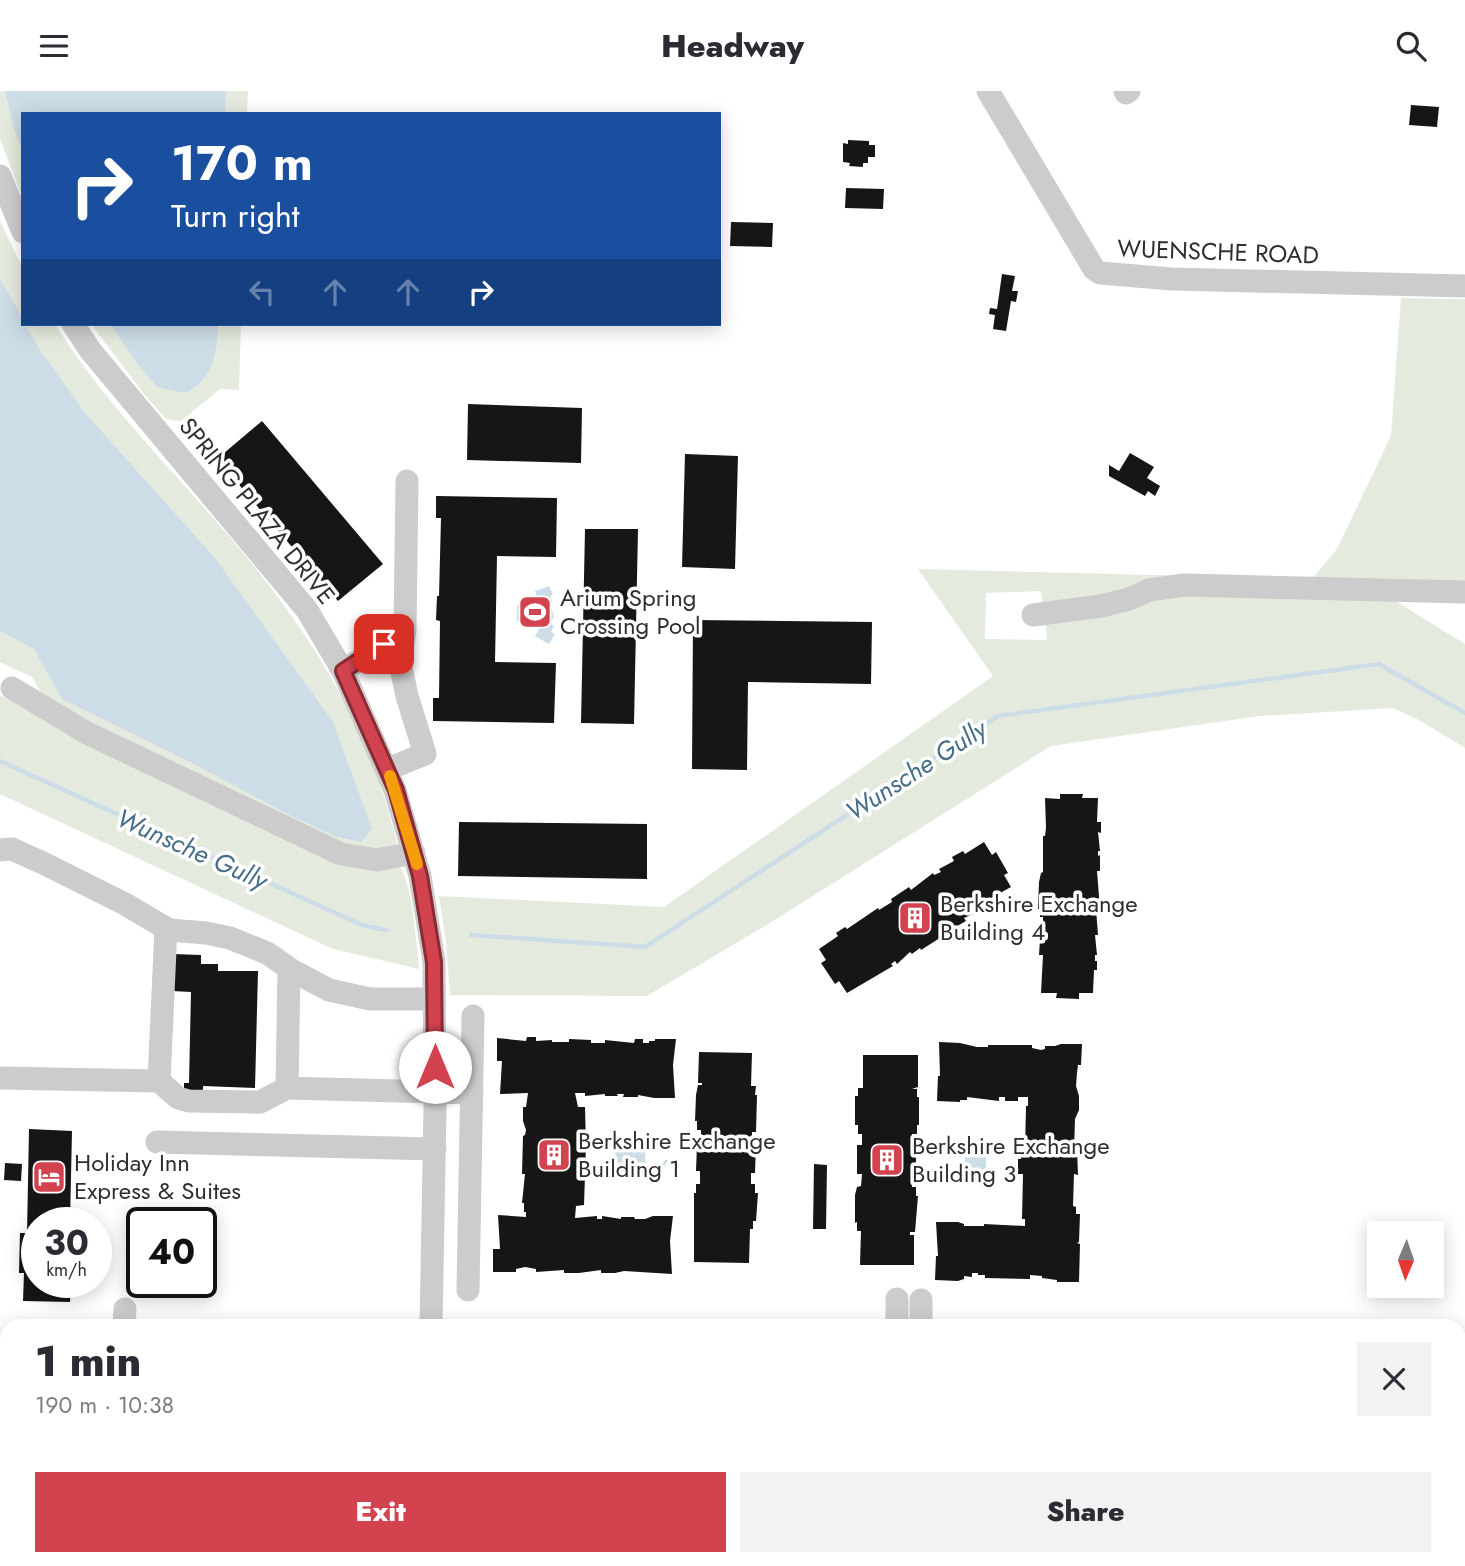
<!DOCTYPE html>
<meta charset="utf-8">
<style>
:root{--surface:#fff;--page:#f2f2f3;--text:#2b2b33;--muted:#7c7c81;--accent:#d3434f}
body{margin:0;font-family:Jost,sans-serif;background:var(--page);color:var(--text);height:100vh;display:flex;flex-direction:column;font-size:26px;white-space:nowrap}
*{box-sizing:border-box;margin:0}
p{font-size:23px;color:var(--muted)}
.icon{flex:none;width:38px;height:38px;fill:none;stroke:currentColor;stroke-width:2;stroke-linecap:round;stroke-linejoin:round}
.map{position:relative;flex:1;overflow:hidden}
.side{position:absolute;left:0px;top:1228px;width:1466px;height:247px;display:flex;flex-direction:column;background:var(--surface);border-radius:21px 21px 0 0;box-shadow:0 4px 18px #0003}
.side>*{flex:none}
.hud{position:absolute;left:21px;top:21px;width:700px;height:214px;border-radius:0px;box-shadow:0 4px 18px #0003;background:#1a4fa0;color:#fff;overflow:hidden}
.needle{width:46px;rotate:182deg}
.controls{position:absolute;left:1367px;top:1130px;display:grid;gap:14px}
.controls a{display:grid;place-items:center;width:77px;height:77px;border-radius:0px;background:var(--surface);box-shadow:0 4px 18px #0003;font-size:35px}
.speed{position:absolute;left:21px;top:1116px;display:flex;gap:14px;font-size:35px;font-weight:700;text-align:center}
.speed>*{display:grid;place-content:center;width:91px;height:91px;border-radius:50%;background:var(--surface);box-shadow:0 4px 18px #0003;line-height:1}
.speed small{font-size:18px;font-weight:400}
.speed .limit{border:4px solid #111;border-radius:10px;background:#fff;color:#111}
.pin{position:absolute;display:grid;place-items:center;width:60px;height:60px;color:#fff;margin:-30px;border-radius:14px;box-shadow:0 4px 10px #0006}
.me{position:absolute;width:77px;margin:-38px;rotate:0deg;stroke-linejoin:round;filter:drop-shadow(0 0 5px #0008)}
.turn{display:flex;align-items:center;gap:24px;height:147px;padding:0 35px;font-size:32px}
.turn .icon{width:91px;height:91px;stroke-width:2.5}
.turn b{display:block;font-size:49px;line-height:60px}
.lanes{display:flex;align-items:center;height:66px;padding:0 35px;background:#0003;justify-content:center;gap:35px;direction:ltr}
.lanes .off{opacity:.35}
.round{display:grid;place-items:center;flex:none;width:74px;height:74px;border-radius:0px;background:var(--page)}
.summary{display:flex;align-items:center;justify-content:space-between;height:119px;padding:0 35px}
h1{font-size:42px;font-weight:800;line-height:52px}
.cta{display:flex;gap:14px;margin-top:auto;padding:14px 35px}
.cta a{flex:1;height:80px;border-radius:0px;background:var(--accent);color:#fff;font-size:28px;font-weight:800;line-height:80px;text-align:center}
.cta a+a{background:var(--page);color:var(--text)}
header{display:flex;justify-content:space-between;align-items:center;height:91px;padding:0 35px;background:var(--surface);font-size:32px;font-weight:800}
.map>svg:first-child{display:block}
.green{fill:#e5eade}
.water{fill:#ccdde8}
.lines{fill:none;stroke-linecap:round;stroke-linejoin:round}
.stream{stroke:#ccdde8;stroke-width:4.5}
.building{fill:#161616}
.minor{stroke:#ccc;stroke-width:23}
.major{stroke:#a7a7a7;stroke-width:28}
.route-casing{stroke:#892c33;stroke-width:18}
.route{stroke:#d3434f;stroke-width:12}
.slow{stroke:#f59e0b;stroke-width:12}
.labels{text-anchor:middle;stroke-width:7;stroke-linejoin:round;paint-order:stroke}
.street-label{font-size:24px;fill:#2f2f2f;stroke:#fff}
.poi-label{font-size:24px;fill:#2f2f2f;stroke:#fff;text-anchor:start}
.water-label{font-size:26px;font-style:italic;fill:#456e88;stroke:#fff}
</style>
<header><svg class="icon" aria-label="menu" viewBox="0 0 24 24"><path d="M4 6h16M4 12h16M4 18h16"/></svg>Headway<svg class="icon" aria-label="search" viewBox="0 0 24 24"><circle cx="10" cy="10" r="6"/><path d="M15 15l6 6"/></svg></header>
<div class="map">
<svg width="1465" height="1475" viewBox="0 0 1465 1475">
<rect width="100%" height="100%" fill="#fff"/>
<path class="green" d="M0,0H248L247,23H23V108L0,48Z
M0,130L23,178V233H55C104,312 173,379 233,450C286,512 333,581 366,655C379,685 388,719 397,751L396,757L355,761L258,718L44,607L32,586L0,571Z
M1401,207L1465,208V496L1196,489L1157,492L1131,503L1103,510L1043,517L1041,500L986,502L985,548L1047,549L1045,527L1090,523L1134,512L1155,502L1186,498L1381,501L1465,553V657L1421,630L1393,617L1260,625L1051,655L765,835L647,905L450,904L446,851L439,805L664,816L993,585L918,478L1312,488L1337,458L1391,345Z
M91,233H241L239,299L220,298L181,330L166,328L144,303Z
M0,605L24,612L228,714L398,773C412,788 417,855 419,878L333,858L0,703Z"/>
<path class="water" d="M5,0H226L225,23H23V60L14,38Z
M0,188L23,228V233H25L38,256L85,322L215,467L333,631L372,738L361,751L337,746L287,723L194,673L62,608L34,558L0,540Z
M110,233H218C217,262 214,287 186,302L157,296L136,271Z
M549,495L553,504L550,505L552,512L550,514L554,525L550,533L554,535L551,541L555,543L549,553L535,545L539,538L535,535L537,531L517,530V514L522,517L527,515L532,517L537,516L535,509L538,508L535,500Z
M650,1044L659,1047L666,1054L665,1057L655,1050C643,1056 642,1071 651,1080H657L665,1069H668L660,1083L649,1087L630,1078H613L611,1074L616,1064L611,1055L617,1050L628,1053L640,1046Z
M969,1049H984V1053L986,1054V1088H983V1092H968V1087H965V1053H968Z"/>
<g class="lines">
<path class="stream" d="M0,670L362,834L386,839
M471,844L645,856L998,625L1379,573L1465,622"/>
</g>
<path class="building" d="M1411,14L1439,16L1437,36L1409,34Z
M848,49L869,50V54H875V66H868V72H863V76L849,75L850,72L843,71V52L848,53Z
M846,97L884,98L883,118L845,117Z
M731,131L773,132L772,156L730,155Z
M1002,183L1015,185L1012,200H1018L1016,211L1011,210L1006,240L993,238L995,224L989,223L990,217L997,218Z
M468,313L582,317L581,372L467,369Z
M262,330L383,473L338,510L217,368Z
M1130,362L1154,376L1147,387L1160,395L1155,405L1148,400L1145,405L1109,385V374L1119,380Z
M685,363L738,365L735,478L682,476Z
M436,405L557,407L556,466L497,465L495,571L556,572L554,632L433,630V607H439L440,530L436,529L437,505H439L441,427H436Z
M585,438H638L634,633L581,632Z
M693,529L872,531L871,593L748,591L747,679L692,678Z
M1060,703H1083L1082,707H1098L1097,731H1101V742L1098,741L1100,760H1098V765L1100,764V780H1097L1100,818H1096L1098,844H1095L1097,864H1095V870H1097V879H1094L1093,902H1079V908L1056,907L1057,902H1041L1043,864H1039L1040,848H1042V845H1040V830H1043V826H1040V818H1038L1039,791L1041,782L1043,781V745H1045L1046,737L1045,707L1060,708Z
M459,731L647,733V788L458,785Z
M984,751L992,764L996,761L1008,782L1004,784L1011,796L984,811L985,812L978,816L980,820L964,827L966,830L952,838L949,837L942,843L943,845L921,859L920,857L912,863L910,861L897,873L895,870L891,873L893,875L847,902L839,890L835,893L821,872L826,869L819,858L838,845L836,842L845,836L847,838L878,817L879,819L892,811L891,808L909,796L911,799L933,782L934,784L941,781L939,778L954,770L952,766L963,760L965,763Z
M173,863L201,864V873H218V880H258L255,997L203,995V1001L184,1000V992H189L191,901L172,900Z
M527,946H536V950L552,949V951H569V948L591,949V952H605V949L634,952L635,948H643V952H649V950H655V948H676L673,974L675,1007H654L638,1004V1006H623L624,1003H617L618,1005H605V1003L585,1005V1002H575L578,1016H585L586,1054L584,1114L576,1115L575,1127L597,1125V1128H602V1125L621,1128V1126H634L635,1128H645L653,1125H673L670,1150L672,1183L624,1180L615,1182H601V1179L579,1182H564V1179L536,1181V1178L525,1176L516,1178V1181H493V1158H500L498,1124L526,1126V1121H524V1112H522L525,1083H522L523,1045L525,1044L526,1039L523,1030V1016H526L528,1002L500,1003L502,970H497V947L526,950Z
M939,951L960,952L977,956H988V954H1032V957L1041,959L1045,958V955H1055L1061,953H1082L1081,974H1078L1077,982L1076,995L1079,1005V1019L1075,1028L1074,1059H1077L1078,1084L1074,1083L1073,1115L1076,1116V1123H1080L1079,1151L1077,1152L1080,1153L1079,1191H1057V1189L1042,1187V1185L1030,1184V1188L985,1187V1184H978V1182H972V1186L964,1185V1188L958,1190L935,1189L936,1165H938L936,1131H958L964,1133V1135H984V1133L1025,1135V1128H1022L1023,1083H1018V1068H1021V1060H1025L1026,1015H1028V1006H1018V1010H1005V1006H999V1010L967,1006V1009H960V1011L937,1010L938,985H940Z
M699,961L752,962L751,995H756L755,1004H757L756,1041H752V1053H756L755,1082H751V1093H755V1102H758L756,1130H753V1138H750L749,1172L694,1171V1102H696V1093H700V1080H696L697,1053H701V1039H697V1030H695L696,1004L698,994H702V992H698Z
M863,964H918V996L912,998H917V1006H919V1034H917V1043H912V1056H916V1084H912V1096H916V1105H918L915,1141H910V1144H914V1174H860L861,1140H857V1131L855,1132V1104L857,1096L861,1095L862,1083H857V1054H862V1043H858V1034H855V1005H858V997H863Z
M29,1038L72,1040L70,1132H37V1192H71L70,1211L23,1210L24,1182H19L20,1142H27Z
M5,1072L22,1073L21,1090L4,1089Z
M814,1073L827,1074L826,1138H813Z
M1460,1313H1465V1350H1460Z
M1460,1393H1465V1419H1460Z"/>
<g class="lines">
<path class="minor" d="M988,0L1094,178L1100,182L1172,188L1465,195
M1125,0L1126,2L1129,0
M0,85L23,141
M73,233L90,259L307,519L343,580L395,699L420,785L434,871L435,1018L431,1236
M1033,524L1101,515L1129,508L1149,499L1184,494L1465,501
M343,580L405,539
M12,597L87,642L341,763L377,769L414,762
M388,678L425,663L407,605L400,572L405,539L407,390
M0,759L12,758L43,772L125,813L169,839L206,842L230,847L267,862L293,880L329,899L370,908H434
M0,987L159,990L178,1007L189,1010L260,1011L287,997L472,1002
M159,990L166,837
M287,997L289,878
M157,1051L435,1058
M468,1199L473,925
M897,1208V1236
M124,1236L125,1218
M921,1236V1209
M1460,1273H1465
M423,1475V1468
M1401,1475V1468"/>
<path class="major" d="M0,1450H7
M843,1468L1115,1475
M114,1475L115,1468"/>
</g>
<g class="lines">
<defs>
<path id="route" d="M384,553L343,580L396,699L420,785L434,871L435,976"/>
</defs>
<use href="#route" class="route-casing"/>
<use href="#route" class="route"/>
<path class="slow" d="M390,685L417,773"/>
</g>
<defs>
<symbol id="stadium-square" viewBox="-11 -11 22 22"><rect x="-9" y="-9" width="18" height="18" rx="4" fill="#d3434f" stroke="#fff"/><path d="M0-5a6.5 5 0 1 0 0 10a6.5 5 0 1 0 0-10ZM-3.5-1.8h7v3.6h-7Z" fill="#fff"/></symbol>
<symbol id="building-square" viewBox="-11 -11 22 22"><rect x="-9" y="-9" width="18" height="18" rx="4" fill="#d3434f" stroke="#fff"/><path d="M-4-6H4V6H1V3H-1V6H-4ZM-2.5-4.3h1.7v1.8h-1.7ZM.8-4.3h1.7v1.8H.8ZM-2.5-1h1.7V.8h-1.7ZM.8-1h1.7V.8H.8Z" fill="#fff"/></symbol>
<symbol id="hotel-square" viewBox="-11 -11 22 22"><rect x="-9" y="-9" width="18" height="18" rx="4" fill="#d3434f" stroke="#fff"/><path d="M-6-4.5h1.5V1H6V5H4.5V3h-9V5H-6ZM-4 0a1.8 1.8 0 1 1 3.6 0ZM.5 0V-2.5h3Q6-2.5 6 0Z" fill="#fff"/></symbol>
</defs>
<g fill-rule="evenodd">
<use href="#stadium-square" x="516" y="502" width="38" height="38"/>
<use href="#building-square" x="896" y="808" width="38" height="38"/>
<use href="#building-square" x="535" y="1045" width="38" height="38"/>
<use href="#building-square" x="868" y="1050" width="38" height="38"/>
<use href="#hotel-square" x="30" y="1067" width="38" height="38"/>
</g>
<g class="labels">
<g class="street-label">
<text transform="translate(1218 161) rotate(2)" y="8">WUENSCHE ROAD</text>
<text transform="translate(257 420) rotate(51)" y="8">SPRING PLAZA DRIVE</text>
</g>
<g class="poi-label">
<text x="560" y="515">Arium Spring<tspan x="560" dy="28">Crossing Pool</tspan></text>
<text x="940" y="821">Berkshire Exchange<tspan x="940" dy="28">Building 4</tspan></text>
<text x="578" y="1058">Berkshire Exchange<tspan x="578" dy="28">Building 1</tspan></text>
<text x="912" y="1063">Berkshire Exchange<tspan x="912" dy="28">Building 3</tspan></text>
<text x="74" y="1080">Holiday Inn<tspan x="74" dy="28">Express &amp; Suites</tspan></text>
</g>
<g class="water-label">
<text transform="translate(916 679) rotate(-33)" y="9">Wunsche Gully</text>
<text transform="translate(192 758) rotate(24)" y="9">Wunsche Gully</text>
</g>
</g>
</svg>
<div class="controls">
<a><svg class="needle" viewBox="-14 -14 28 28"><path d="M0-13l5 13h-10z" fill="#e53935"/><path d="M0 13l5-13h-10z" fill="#7c7c81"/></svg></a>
</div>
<div class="speed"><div>30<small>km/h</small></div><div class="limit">40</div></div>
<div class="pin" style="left:384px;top:553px;background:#d93025"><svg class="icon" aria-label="arrive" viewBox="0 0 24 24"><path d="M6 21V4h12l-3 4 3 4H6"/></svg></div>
<svg class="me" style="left:435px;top:976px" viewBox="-20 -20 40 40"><circle r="19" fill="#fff"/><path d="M0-13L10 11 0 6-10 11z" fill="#d3434f"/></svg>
<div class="hud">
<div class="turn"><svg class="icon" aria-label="right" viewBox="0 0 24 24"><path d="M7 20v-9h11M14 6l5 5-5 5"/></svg><div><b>170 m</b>Turn right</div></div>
<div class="lanes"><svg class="icon off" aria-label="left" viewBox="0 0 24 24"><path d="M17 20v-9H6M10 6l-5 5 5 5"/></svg><svg class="icon off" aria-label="ahead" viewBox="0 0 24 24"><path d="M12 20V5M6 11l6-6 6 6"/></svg><svg class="icon off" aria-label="ahead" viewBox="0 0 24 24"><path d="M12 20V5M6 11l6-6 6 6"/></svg><svg class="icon" aria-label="right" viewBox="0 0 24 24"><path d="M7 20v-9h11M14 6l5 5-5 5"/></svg></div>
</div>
<section class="side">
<div class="summary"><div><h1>1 min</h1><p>190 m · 10:38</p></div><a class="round"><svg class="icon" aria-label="close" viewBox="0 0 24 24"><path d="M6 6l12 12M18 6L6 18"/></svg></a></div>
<div class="cta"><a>Exit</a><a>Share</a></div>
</section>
</div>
